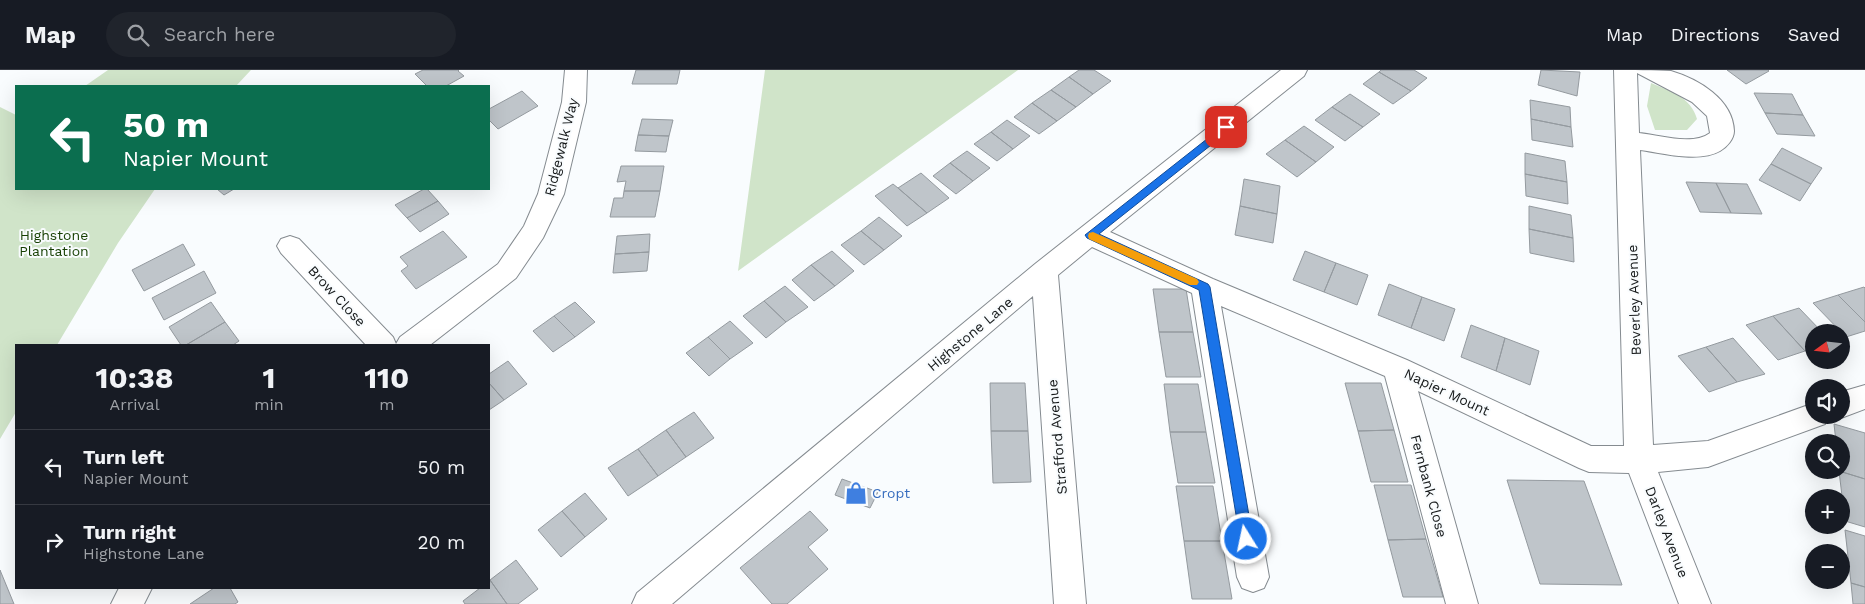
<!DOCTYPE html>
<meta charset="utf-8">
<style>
:root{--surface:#171b24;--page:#20242c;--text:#f1f3f6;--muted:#9ea1a6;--line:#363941}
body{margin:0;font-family:"Work Sans",sans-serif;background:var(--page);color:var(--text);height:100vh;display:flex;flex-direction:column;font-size:19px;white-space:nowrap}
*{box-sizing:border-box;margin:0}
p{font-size:16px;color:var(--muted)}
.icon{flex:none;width:28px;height:28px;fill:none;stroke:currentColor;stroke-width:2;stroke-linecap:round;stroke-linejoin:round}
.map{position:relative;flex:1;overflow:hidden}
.panel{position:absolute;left:15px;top:274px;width:475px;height:245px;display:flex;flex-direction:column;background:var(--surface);border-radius:0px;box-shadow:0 5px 20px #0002}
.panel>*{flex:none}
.guide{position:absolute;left:15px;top:15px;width:475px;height:105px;border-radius:0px;box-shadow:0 5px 20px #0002;background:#0b6e4f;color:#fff;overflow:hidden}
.needle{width:32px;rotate:255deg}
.buttons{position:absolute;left:1805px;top:254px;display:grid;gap:10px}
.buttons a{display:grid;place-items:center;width:45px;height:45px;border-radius:50%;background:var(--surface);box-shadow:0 5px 20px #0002;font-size:25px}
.pin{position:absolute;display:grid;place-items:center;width:42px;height:42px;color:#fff;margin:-21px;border-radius:10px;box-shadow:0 2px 8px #0006}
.me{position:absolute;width:55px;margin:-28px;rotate:350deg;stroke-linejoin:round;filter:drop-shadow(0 0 4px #0008)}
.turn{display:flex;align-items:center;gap:18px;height:105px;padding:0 25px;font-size:22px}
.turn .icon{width:65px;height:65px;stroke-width:2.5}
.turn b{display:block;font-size:35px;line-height:42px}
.eta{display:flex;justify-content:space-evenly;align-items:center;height:85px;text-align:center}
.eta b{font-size:30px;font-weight:700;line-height:35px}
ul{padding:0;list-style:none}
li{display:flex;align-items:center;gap:15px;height:75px;padding:0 25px;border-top:1px solid var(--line)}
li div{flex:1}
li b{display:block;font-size:19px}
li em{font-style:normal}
header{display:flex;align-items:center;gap:30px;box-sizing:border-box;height:70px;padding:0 25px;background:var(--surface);border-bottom:1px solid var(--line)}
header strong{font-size:24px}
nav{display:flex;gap:28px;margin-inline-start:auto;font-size:18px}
.search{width:350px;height:45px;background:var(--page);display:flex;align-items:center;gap:12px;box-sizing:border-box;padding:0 18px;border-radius:28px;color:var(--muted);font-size:19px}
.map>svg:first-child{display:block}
.green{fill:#d0e4c9}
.building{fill:#bfc5ca;stroke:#949a9f}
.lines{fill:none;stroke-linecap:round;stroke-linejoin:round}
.minor-casing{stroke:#858b90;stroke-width:2}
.minor{fill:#fff;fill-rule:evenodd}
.route{fill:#1a73e8;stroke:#114b97}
.slow{fill:#f59e0b}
.labels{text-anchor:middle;stroke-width:4;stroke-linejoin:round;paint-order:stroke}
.street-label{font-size:14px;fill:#16191a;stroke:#f9fcfe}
.park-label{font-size:14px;fill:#163f02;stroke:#f9fcfe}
.shop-label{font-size:14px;fill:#366cbe;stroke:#f9fcfe;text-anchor:start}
</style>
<header>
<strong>Map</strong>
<div class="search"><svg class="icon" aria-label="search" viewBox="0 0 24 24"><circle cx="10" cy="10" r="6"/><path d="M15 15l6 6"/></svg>Search here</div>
<nav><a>Map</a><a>Directions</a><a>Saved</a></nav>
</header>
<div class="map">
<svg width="1865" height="534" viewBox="0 0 1865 534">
<rect width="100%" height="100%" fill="#f9fcfe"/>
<path class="green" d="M108,0H251L236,16H85Z
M765,0H1018L738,201Z
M1651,13C1670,21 1691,27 1697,49L1687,60H1655L1647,36Z
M0,37L16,45V119H155L118,173L57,275H16V342L0,369Z"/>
<path class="building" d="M423,0H459L458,1L464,6L446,16H427L415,4Z
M636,0H680L677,14H632Z
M1079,0H1094L1111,11L1093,24L1069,7Z
M1381,0H1414L1427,8L1411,21L1379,2Z
M1541,0L1580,2L1577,26L1538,15Z
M1727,0H1768L1769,1L1746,14Z
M1379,2L1411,21L1393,34L1363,14Z
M1069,7L1093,24L1076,37L1051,20Z
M1051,20L1076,37L1057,51L1032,33Z
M522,21L538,36L498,59L489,50V39Z
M1754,23L1792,24L1803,45L1765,43Z
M1350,24L1380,44L1363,57L1332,37Z
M1530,30L1570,37L1571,57L1531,49Z
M1032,33L1057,51L1039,64L1014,47Z
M1332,37L1363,57L1345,71L1315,50Z
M1765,43L1803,45L1815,66L1777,64Z
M642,49L673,50L669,66L638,65Z
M1531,49L1571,57L1573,77L1532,70Z
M1007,50L1030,66L1013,79L991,62Z
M1304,56L1334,77L1316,92L1285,70Z
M991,62L1013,79L997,91L974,74Z
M638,65L669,66L666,82L635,81Z
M1285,70L1316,92L1297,107L1266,84Z
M1782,78L1822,98L1811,114L1771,94Z
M967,81L990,98L973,111L950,93Z
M1525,83L1565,91L1567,112L1525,104Z
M950,93L973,111L956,124L933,106Z
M1771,94L1811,114L1800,131L1759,110Z
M621,96H664L660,121H624L626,111L617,112Z
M921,103L949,128L927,143L898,118Z
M1525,104L1567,112L1568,134L1526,126Z
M1244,109L1280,116L1277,144L1240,136Z
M1686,112L1716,113L1731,143L1700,142Z
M1716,113L1747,114L1762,144L1731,143Z
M893,114L898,118L927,143L907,156L875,126Z
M217,119H234L224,125Z
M424,119H427L438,131L407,148L395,135Z
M624,121H660L655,147H610L614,128H623Z
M438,131L449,144L420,162L407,148Z
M1240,136L1277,144L1273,173L1235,165Z
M1529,136L1571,145L1573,168L1529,159Z
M879,147L902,166L884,180L861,161Z
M1529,159L1573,168L1574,192L1530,183Z
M443,161L467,187L416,219L401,201L408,196L400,187Z
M861,161L884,180L864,195L841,175Z
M650,164L649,182L615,184L617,166Z
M183,174L195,195L144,221L132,200Z
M832,181L854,201L835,216L811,195Z
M1305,181L1336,193L1324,222L1293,210Z
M649,182L647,201L613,203L615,184Z
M1336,193L1368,205L1357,235L1324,222Z
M811,195L835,216L814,231L792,210Z
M204,201L216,223L164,250L152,228Z
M1389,214L1422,227L1411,258L1378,245Z
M785,216L808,237L786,252L764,231Z
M1864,217L1865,218V252L1838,225Z
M1153,219H1186L1193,262H1159Z
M1838,225L1865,252V261L1846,267L1813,233Z
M1422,227L1455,239L1444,271L1411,258Z
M764,231L786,252L766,268L743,246Z
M211,232L225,252L186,275H181L169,257Z
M575,232L595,252L575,267L554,246Z
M1799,238L1822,262H1814V278L1805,281L1773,246Z
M554,246L575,267L553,282L533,261Z
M1773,246L1805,281L1778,290L1746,255Z
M730,251L753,273L730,289L708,267Z
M225,252L239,271L233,275H186Z
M1471,255L1505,268L1496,301L1461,287Z
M1159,262H1193L1201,307H1166Z
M708,267L730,289L709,306L686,283Z
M1505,268L1539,281L1530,315L1496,301Z
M1733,268L1765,304L1737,312L1706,277Z
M1706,277L1737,312L1709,322L1678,286Z
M508,291L527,314L504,330L489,313V304Z
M489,313L504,330L489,340Z
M990,313H1025L1028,361H991Z
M1345,313H1381L1394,360L1358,361Z
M1164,314H1198L1206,362H1170Z
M694,342L714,368L686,387L666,360Z
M1834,354L1865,363V409L1839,401L1841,400V372H1836Z
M666,360L686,387L658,406L638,379Z
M1394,360L1408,412H1371L1358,361Z
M991,361H1028L1031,412L993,413Z
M1170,362H1206L1215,413H1178Z
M638,379L658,406L628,426L608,398Z
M1839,401L1865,409V457L1845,451Z
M842,409L878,422L870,438L835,425Z
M1507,410L1584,411L1622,515L1540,514Z
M1374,415H1411L1426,469L1388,470Z
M1176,416H1213L1222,471H1184Z
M585,423L607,449L585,467L562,441Z
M562,441L585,467L561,487L538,460Z
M810,441L828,460L808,477L828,499L787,534H772L740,498Z
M1845,460L1865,466V517L1851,513Z
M1426,469L1443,527H1403L1388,470Z
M1184,471H1222L1232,529H1192Z
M516,490L538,519L518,534H507L490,510Z
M0,500L14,534H0Z
M490,510L507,534H465L463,531L480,518H489Z
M1851,513L1865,517V534H1853Z
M214,518H230L238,532L235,534H190Z"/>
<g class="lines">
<defs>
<path id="minor" d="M565,0H587L586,32L564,124L543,168L516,208L430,275H366L281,183L277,176L281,169L290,166L299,169L393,267L396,274L400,267L498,194L524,156L538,124L562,32Z
M1281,0H1307L1304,6L1110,162L1213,209L1407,290L1591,376H1624L1614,0C1629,0 1657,0 1671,1C1698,9 1733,29 1734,61C1734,69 1727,77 1720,81C1699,93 1662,83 1640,80L1653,375L1708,371L1814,333V345H1829L1825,354L1708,397L1658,402L1711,534H1679L1629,403L1589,402L1579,398L1418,321L1478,534H1446L1385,306L1221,236L1269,507L1264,518L1253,522L1242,518L1237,507L1192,223L1092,177L1058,205L1086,534H1054L1033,226L672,534H632L637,523L1035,194ZM1637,3L1692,32L1707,46L1710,63C1693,76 1659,65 1639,63Z
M1865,315V339L1841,348L1834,345H1841V322Z
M119,518H152L144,534H111Z"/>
</defs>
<use href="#minor" class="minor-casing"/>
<use href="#minor" class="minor"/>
</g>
<path class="route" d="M1226,54L1230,55V60L1099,164L1208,214L1210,217L1253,469L1251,473L1246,475L1242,473L1240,469L1199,220L1087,168L1085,165Z"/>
<path class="slow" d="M1093,162L1197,209L1199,212L1197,215H1190L1089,169L1088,166L1089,163Z"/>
<defs>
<symbol id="shop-bare" viewBox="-9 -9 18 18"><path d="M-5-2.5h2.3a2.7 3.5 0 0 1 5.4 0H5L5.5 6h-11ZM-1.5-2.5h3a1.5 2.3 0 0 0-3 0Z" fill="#3f7fe0" stroke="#f9fcfe" stroke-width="2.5" paint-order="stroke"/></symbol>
</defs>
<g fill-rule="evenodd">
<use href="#shop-bare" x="840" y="407" width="32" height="32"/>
</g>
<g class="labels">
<g class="street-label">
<text transform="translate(561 77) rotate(-76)" y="5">Ridgewalk Way</text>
<text transform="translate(337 226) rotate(47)" y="5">Brow Close</text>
<text transform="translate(1634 230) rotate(-92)" y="5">Beverley Avenue</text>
<text transform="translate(970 264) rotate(-40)" y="5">Highstone Lane</text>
<text transform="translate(1447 322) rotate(25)" y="5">Napier Mount</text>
<text transform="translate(1057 367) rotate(-95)" y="5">Strafford Avenue</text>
<text transform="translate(1429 416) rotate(75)" y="5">Fernbank Close</text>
<text transform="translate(1667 462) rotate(69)" y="5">Darley Avenue</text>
</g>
<g class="park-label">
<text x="54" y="170">Highstone<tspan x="54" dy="16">Plantation</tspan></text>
</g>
<g class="shop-label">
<text x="872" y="428">Cropt</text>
</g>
</g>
</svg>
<div class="buttons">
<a><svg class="needle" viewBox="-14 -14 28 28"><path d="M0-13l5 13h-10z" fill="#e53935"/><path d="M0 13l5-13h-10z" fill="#9ea1a6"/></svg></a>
<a><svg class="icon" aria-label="sound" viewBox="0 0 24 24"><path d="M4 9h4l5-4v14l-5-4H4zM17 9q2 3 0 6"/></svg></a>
<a><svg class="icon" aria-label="search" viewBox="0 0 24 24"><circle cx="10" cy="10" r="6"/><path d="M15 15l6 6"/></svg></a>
<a>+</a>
<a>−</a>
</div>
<div class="pin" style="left:1226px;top:57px;background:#d93025"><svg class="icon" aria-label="arrive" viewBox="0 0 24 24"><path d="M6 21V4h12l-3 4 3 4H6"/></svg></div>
<svg class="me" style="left:1246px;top:469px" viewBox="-20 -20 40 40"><circle r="17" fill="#1a73e8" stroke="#fff" stroke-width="3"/><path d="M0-11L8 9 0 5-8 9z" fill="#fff"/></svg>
<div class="guide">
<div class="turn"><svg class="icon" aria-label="left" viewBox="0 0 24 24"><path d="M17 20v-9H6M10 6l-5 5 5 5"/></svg><div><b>50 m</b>Napier Mount</div></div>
</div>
<section class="panel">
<div class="eta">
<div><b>10:38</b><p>Arrival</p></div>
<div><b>1</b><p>min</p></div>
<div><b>110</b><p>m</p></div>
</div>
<ul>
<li><svg class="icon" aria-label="left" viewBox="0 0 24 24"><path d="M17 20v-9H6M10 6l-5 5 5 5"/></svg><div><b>Turn left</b><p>Napier Mount</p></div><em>50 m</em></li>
<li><svg class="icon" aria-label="right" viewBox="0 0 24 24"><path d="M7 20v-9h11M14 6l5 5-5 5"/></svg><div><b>Turn right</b><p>Highstone Lane</p></div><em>20 m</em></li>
</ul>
</section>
</div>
